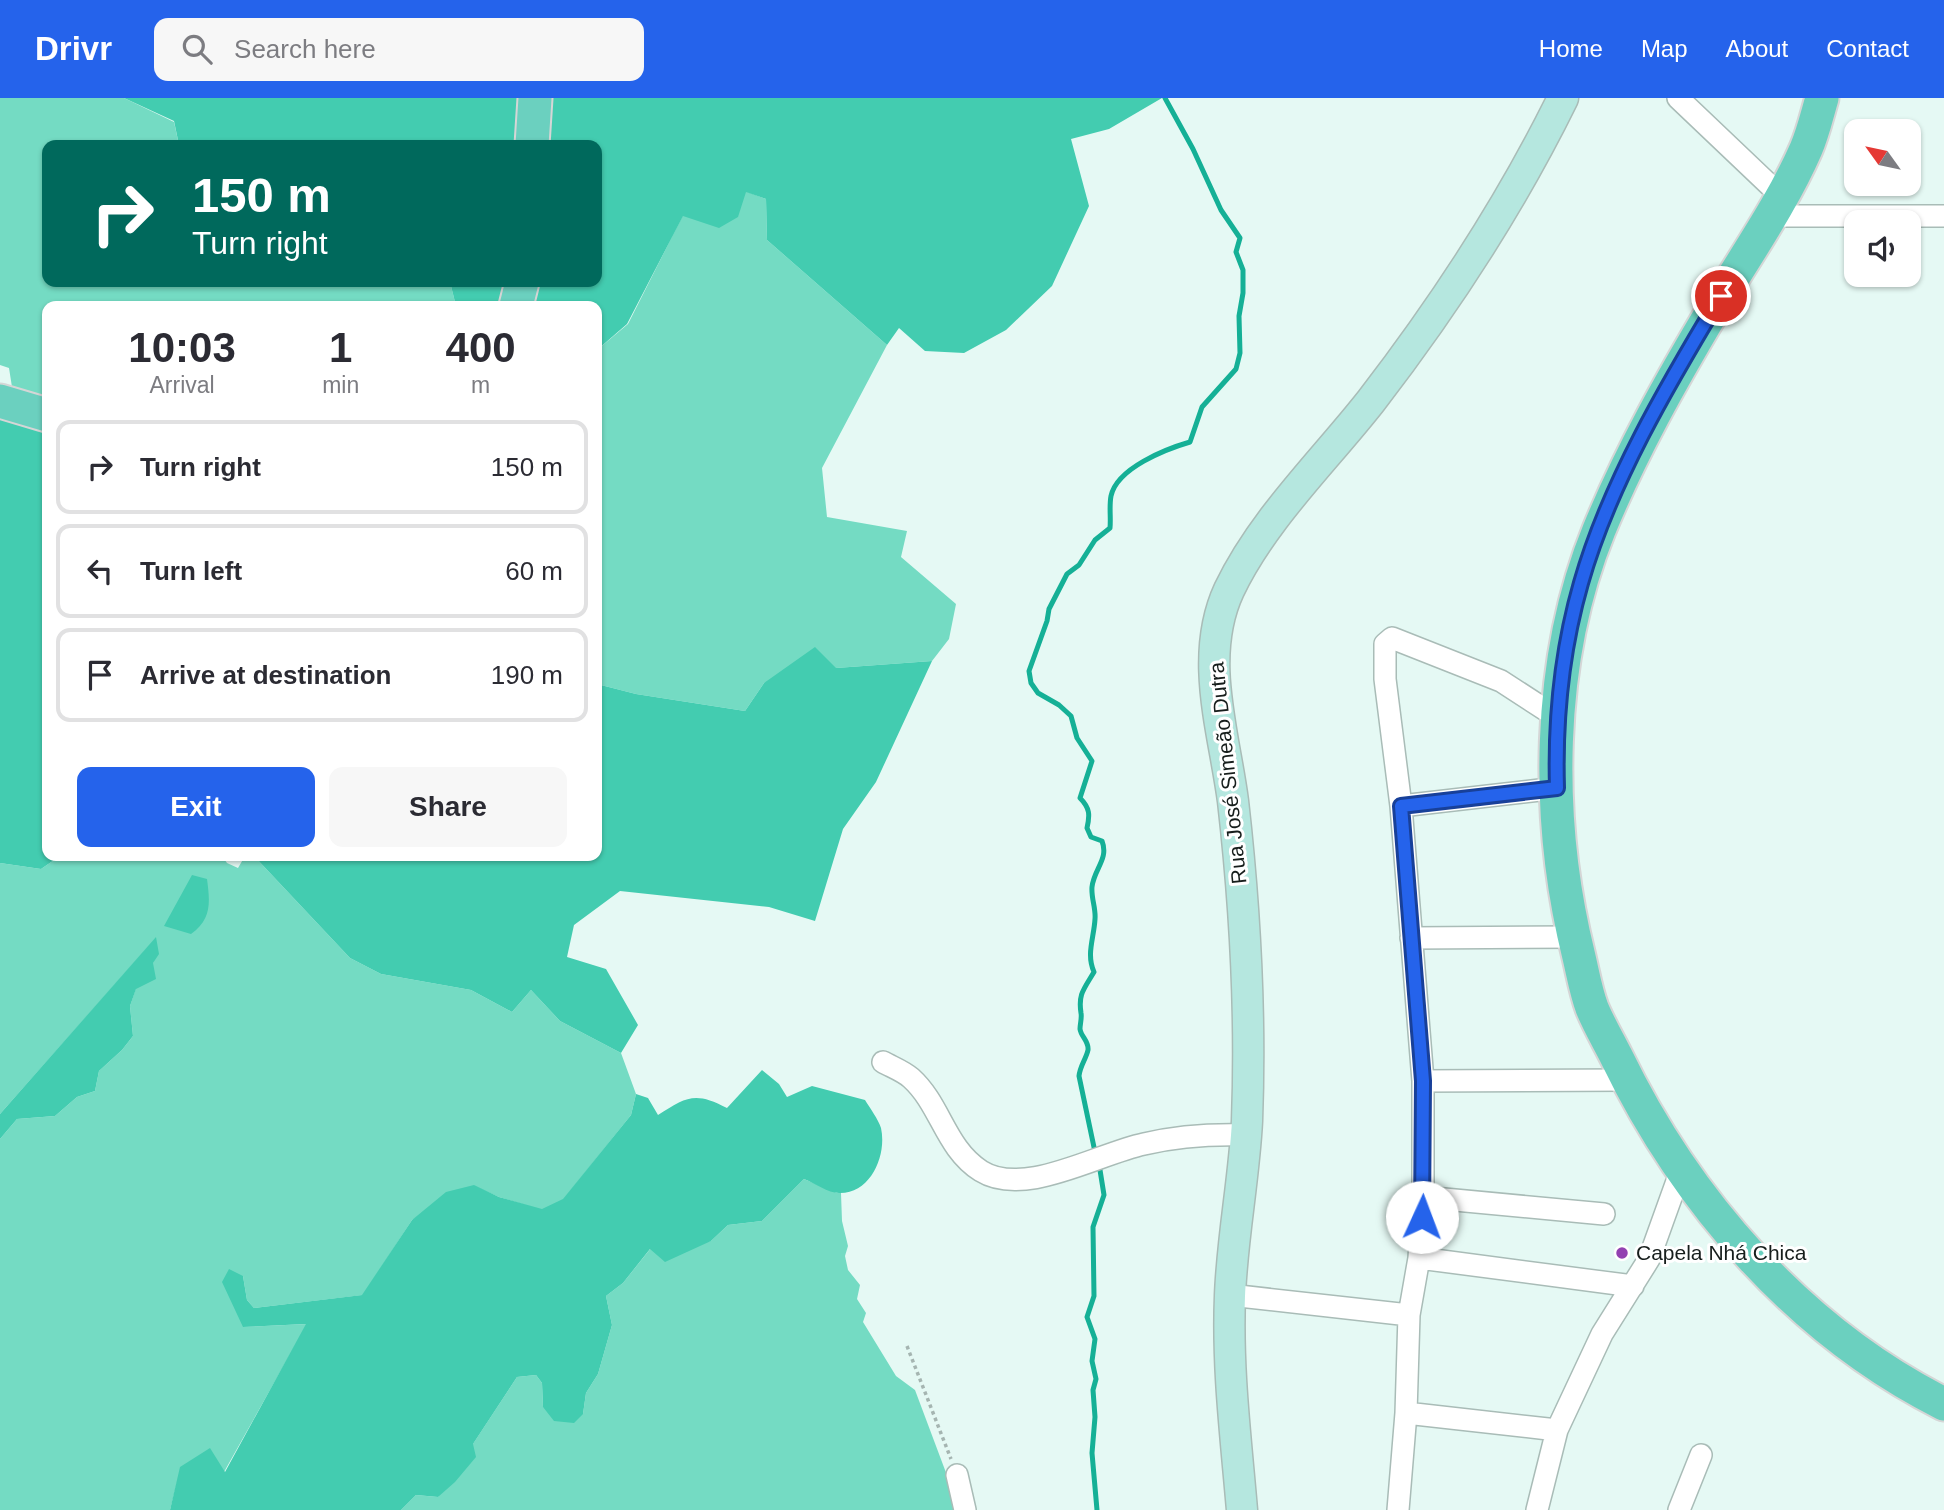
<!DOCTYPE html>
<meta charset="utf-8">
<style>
:root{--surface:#fff;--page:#f7f7f7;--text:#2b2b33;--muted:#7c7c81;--line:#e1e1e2;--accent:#2563eb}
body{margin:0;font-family:Arial,sans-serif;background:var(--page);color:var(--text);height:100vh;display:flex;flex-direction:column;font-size:26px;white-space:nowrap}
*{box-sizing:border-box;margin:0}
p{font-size:23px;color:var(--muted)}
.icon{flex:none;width:38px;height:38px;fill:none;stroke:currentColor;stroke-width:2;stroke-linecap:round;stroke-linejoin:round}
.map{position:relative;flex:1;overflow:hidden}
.drawer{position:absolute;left:42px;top:203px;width:560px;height:560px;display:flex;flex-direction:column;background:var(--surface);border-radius:14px;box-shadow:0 2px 5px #0004}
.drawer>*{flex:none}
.hud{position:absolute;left:42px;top:42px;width:560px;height:147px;border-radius:14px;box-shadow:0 2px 5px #0004;background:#00695c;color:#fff;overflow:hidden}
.needle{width:46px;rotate:303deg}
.tools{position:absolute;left:1844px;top:21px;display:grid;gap:14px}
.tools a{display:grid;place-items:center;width:77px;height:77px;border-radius:14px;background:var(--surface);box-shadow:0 2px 5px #0004;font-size:35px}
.pin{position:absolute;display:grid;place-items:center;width:60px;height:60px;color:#fff;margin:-30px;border:4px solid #fff;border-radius:50%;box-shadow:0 2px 7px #0007}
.me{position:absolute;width:77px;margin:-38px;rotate:2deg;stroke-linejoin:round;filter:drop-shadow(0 0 5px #0008)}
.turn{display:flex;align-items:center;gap:24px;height:147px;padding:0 35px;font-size:32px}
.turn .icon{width:91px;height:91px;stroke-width:2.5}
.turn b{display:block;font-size:49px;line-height:60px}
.eta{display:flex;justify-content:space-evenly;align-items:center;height:119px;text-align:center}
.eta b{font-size:42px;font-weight:700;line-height:49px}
.primary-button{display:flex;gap:14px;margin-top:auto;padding:14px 35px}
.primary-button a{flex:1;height:80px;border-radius:14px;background:var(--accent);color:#fff;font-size:28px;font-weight:700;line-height:80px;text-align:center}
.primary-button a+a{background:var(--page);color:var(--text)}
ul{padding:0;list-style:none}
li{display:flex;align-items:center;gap:21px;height:94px;margin:0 14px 10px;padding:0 21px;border:4px solid var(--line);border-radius:14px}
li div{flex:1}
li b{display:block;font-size:26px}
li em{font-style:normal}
header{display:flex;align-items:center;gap:42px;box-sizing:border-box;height:98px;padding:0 35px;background:var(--accent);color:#fff}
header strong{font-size:33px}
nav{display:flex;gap:38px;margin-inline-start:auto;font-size:24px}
.search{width:490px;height:63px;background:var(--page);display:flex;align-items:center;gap:18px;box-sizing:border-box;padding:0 24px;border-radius:14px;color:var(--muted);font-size:26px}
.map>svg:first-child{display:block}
.green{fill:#74dbc3}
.forest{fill:#43ccb0}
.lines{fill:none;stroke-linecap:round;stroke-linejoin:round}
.stream{stroke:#15b096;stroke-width:5}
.street-casing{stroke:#a9bcb7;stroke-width:24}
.secondary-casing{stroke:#a9bcb7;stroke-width:33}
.primary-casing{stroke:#d5d6d6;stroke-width:37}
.path{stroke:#a5b5b1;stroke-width:3.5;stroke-dasharray:3.5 3.5;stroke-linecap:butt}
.street{stroke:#fff;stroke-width:21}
.secondary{stroke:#b5e7df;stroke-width:30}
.primary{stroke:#6bd0bf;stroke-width:33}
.route-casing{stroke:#184099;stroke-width:18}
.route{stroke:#2563eb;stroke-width:12}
.poi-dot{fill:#9241b1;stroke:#fff;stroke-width:2.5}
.labels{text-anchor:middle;stroke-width:6;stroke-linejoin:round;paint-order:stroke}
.street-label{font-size:21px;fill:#171e1c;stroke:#fff}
.poi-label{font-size:21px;fill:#171e1c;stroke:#fff;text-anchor:start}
</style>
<header>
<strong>Drivr</strong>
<div class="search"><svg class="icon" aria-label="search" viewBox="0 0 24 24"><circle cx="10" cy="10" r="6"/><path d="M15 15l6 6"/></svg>Search here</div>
<nav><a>Home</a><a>Map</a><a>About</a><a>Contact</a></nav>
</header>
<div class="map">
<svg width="1944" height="1412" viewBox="0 0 1944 1412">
<rect width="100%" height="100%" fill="#e5f9f4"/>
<path class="green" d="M0,0H124L174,24L179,47H47V184H450L456,208H47V301L12,289L9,270L0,267Z
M745,93L766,101L767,142L887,247L822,370L827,419L907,433L901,459L956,506L949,541L932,563L836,570L764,585L745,613L636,596L597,586V252L628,226L683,117Z
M60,758H222L227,765L238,770L245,758H254L350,860L381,876L471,892L512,914L531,892L560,923L621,955L636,996L631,1017L563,1102L542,1112L499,1099L474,1088L412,1122L363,1197L254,1210L247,1202L243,1178V1229L307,1226L224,1374L181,1369L170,1412H0V1041L17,1021L55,1018L77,999L95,993L99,973L122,952L133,938L130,908L136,890L153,865L156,840L0,1016V765L41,771Z
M804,1081L837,1095H841L842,1123L848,1148L845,1158L848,1172L860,1187L857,1201L866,1215L863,1224L896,1278L915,1292L948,1380L956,1412H401L416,1397L438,1399L517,1279L536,1277L542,1285L543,1309L583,1316L586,1295L598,1276L612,1227L606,1198L623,1185L651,1150L711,1143L728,1127L762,1123Z"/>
<path class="forest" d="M124,0H518L516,47H179L174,23Z
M545,0H1162L1109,31L1071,41L1089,108L1052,188L1006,232L964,255L925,253L899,230L887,247L767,142L766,101L746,94L738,119L719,130L683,118L627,226L597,252V208H531L535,184H597V47H543Z
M450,184H505L499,208H456Z
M0,318L47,332V758H60L41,771L0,765Z
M815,549L836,570L932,563L876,684L843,731L815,823L769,809L620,793L574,827L567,859L606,871L638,927L621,955L560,923L531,892L512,914L471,892L381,876L350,860L254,758H597V586L636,596L745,613L764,585Z
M192,777L207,781C210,804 212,821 191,836L164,828Z
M156,839L159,856L153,865L156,881L136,891L130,908L133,938L122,952L99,973L95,993L77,999L55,1018L17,1021L0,1041V1016Z
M762,972L779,986L787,999L812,988L865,1002C870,1010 878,1021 881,1030C887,1057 871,1096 839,1095C828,1095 815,1085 804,1081L762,1123L728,1127L711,1143L665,1164L650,1151L623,1185L606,1198L612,1227L598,1276L586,1295L583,1316L574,1325L554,1323L543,1309L542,1285L536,1277L517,1279L473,1346L476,1359L455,1384L438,1399L416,1397L401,1412H170L180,1369L210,1350L225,1374L306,1226L243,1229L222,1184L229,1171L243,1178L247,1202L254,1210L362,1197L412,1122L446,1094L474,1087L499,1099L542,1111L563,1101L631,1017L636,996L648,1000L658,1017C686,999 695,993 727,1010Z"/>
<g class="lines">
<path class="stream" d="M1095,1054L1079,978C1080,968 1086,961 1088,952C1089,943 1081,939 1080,931C1080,926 1082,920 1081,915C1078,896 1084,891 1094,874C1086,856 1094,840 1095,821C1096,810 1091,800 1092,789C1094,771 1109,761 1102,743L1091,739L1087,730C1090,717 1090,710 1080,700L1092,663L1077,640L1071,618L1059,607L1038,595L1031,585L1029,573L1047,523L1049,511L1067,476L1079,467L1095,442L1110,430C1111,420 1109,408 1111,398C1117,370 1166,351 1190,344L1202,309L1236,271L1240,255L1239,218L1243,195V172L1236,154L1240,140L1221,112L1193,51L1165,0
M1097,1412L1092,1355L1095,1319L1093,1292L1096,1281L1092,1263L1095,1241L1087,1219L1094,1198L1093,1129L1104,1097L1100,1072"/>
<defs>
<path id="street" d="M1678,0L1781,98
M1769,118H1944
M1401,708L1557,690
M1411,840L1574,839
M883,964C892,969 903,973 911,980C941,1007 945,1050 981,1073C1024,1100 1097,1056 1144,1046C1178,1038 1211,1036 1246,1037
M1423,983L1627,982
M1423,1099L1604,1116
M1419,1160L1633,1188
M1230,1197L1409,1217
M1406,1315L1557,1332
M957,1377L965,1412
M1398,1412L1406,1315L1409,1217L1419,1160L1423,1099V983L1401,708L1385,581V546L1392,540L1501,583L1558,620
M1537,1412L1557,1332L1602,1236L1649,1161L1681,1072
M1679,1412L1701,1357"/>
<path id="secondary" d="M1242,1412C1236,1341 1227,1270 1230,1198C1232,1140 1244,1082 1247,1023C1251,917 1245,808 1233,703C1224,634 1198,559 1229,492C1263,421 1323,364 1371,303C1445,207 1510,108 1563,0"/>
<path id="primary" d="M1822,0C1817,17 1813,35 1806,51C1782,106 1746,157 1715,209C1672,281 1631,354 1599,432C1546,562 1545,723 1579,859C1583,876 1586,894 1592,910C1599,927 1608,942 1616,958C1686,1103 1799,1233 1944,1306
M532,47L535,0
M516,208L522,184
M0,303L47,317"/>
</defs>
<use href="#street" class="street-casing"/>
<use href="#secondary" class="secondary-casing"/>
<use href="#primary" class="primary-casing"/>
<path class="path" d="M907,1248L951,1361"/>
<use href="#street" class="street"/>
<use href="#secondary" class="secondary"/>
<use href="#primary" class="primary"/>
</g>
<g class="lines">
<defs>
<path id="route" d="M1422,1119L1423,983L1401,708L1557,690C1555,622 1562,551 1581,485C1609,386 1668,286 1721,198"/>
</defs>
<use href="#route" class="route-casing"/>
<use href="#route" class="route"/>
</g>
<circle class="poi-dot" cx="1622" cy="1155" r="7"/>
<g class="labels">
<g class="street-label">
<text transform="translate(1228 675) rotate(-96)" y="7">Rua José Simeão Dutra</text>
</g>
<g class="poi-label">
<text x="1636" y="1162">Capela Nhá Chica</text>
</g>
</g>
</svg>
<div class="tools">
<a><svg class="needle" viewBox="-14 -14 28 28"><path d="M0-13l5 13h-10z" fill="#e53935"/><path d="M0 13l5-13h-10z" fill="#7c7c81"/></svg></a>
<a><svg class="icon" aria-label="sound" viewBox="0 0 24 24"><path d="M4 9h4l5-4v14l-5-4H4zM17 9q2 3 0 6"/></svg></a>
</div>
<div class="pin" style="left:1721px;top:198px;background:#d93025"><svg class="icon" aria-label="arrive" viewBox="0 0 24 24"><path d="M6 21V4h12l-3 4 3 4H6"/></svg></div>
<svg class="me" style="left:1422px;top:1119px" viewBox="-20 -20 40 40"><circle r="19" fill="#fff"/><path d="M0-13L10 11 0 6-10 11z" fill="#2563eb"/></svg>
<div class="hud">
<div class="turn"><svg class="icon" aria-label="right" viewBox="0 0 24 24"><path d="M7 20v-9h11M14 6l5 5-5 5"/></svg><div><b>150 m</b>Turn right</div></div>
</div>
<section class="drawer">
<div class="eta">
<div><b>10:03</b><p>Arrival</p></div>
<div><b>1</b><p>min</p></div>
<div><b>400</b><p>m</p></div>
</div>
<ul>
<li><svg class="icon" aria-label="right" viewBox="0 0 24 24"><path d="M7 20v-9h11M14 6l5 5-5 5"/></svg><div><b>Turn right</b></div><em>150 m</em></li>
<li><svg class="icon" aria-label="left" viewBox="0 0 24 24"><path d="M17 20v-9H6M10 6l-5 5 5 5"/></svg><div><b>Turn left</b></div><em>60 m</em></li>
<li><svg class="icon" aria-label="arrive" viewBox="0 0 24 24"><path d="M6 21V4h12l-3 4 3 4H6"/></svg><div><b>Arrive at destination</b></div><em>190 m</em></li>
</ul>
<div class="primary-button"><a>Exit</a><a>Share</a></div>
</section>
</div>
